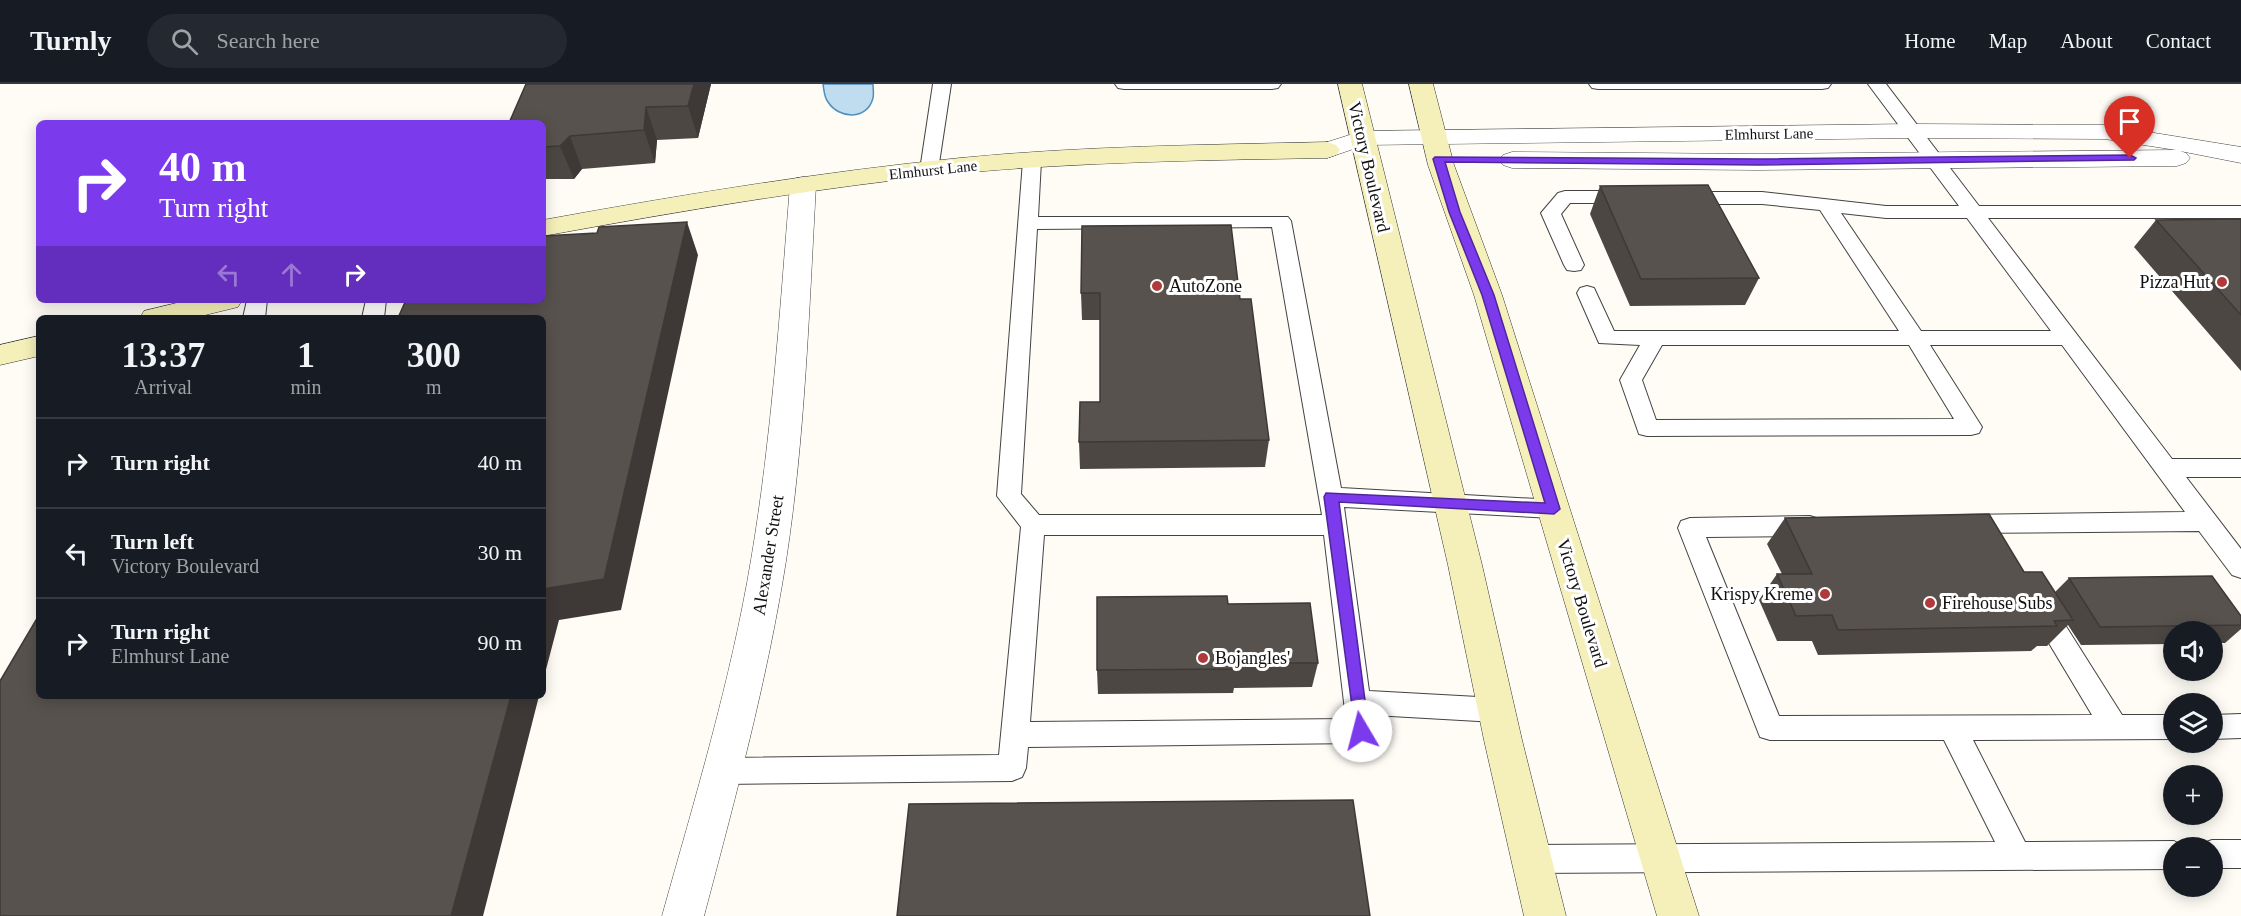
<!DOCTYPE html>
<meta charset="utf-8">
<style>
:root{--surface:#171b24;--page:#242831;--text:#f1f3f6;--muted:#9ea1a6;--line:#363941}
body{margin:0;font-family:Georgia,serif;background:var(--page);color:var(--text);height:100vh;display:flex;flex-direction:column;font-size:22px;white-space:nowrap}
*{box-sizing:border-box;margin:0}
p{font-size:20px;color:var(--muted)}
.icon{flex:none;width:33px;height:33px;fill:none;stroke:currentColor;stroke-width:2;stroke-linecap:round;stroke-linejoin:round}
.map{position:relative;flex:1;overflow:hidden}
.drawer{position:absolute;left:36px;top:231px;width:510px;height:384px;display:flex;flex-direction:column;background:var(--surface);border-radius:9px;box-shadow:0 3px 15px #0003}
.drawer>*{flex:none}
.guide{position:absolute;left:36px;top:36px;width:510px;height:183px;border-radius:9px;box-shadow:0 3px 15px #0003;background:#7c3aed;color:#fff;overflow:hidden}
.controls{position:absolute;left:2163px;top:537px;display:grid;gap:12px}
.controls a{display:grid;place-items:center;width:60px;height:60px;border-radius:50%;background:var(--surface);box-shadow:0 3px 15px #0003;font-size:30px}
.pin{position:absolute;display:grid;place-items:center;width:51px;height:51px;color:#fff;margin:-62px -26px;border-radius:50% 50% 50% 0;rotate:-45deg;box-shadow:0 0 6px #0007}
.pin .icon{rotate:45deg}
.me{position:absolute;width:66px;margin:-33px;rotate:352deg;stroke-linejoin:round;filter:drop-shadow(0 0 4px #0008)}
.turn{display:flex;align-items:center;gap:21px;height:126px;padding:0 24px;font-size:27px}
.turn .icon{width:78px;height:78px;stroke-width:2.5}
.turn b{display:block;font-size:42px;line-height:51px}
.lanes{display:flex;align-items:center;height:57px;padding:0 24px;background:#0003;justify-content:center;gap:30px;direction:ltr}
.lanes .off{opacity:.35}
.eta{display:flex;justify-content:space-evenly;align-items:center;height:102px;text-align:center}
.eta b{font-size:36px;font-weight:700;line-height:42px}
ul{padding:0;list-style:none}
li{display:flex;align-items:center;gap:18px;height:90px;padding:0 24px;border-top:2px solid var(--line)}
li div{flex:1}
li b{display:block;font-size:22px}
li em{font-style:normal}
header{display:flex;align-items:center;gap:36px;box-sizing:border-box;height:84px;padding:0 30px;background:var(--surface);border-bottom:2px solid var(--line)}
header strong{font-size:28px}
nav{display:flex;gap:33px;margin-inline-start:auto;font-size:21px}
.search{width:420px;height:54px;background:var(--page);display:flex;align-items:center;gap:15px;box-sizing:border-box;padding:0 21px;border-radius:33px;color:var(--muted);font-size:22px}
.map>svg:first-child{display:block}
.water{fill:#c0dcef;stroke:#508fbd;stroke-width:1.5}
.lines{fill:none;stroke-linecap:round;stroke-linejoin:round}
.lane-casing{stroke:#434343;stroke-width:2}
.street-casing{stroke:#434343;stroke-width:1}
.secondary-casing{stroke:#323232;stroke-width:1}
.lane{fill:#fff;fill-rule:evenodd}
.street{fill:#fff;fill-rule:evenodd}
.secondary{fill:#f5f0b9;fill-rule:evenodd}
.wall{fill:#4c4743}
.shaded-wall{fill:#3e3937}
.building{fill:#58524e;stroke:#3e3937;stroke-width:1.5}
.route{fill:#7c3aed;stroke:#51269a;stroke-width:1.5}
.poi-dot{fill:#b0393c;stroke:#fff;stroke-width:2}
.labels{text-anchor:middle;stroke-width:6;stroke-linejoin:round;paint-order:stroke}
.far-street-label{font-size:15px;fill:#101010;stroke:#fff}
.street-label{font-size:18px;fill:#101010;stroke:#fff}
.poi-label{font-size:18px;fill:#101010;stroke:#fff;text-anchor:start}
</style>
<header>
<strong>Turnly</strong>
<div class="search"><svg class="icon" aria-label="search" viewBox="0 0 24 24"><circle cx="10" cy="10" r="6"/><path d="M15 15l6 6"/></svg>Search here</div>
<nav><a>Home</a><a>Map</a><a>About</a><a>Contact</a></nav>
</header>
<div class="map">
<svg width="2241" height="832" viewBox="0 0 2241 832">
<rect width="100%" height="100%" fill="#fefcf5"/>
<path class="water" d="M823,0H873C873,4 874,10 873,14C867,37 839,35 828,18C824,13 824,6 823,0Z"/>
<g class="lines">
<defs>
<path id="lane" d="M933,0H951L938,86L936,90H922L920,86Z
M1115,0H1281L1278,4L1272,5H1124L1118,4Z
M1589,0H1831L1828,4L1822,5H1598L1592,4Z
M1868,0H1886L1979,122H2241V134H1988L2172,375H2241V393H2186L2241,465V494L2232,491L2199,447L1962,449L1953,447L1950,440L1953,433L1962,431L2185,428L2062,261H1930L1982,343L1979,349L1971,351L1647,352L1639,350L1620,296L1640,261L1599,259L1577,209L1580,204L1587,202L1594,204L1614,247H1899L1820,126L1762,120H1683L1676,118L1673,114L1676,110L1683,108H1762L1886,122H1959ZM1841,129L1886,134H1967L2051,247H1921ZM1662,261H1909L1954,335L1656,336L1642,296Z
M1032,71L1039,73L1041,77L1038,133H1288L1291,137L1341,404L1553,416L1562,418L1565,425L1562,432L1553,434L1344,423L1369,607L1496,614L1506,618L1510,626L1506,634L1496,638L1373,631L1375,647L1371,656L1361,659L1028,663L1026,684L1022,693L1012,697L722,700L712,696L708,687L712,678L722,674L999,671L1021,443L997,412L1023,77L1025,73ZM1272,143L1322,431H1039L1021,410L1037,145ZM1044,451H1324L1346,635L1030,638Z
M1565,107H1627L1634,109L1637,113L1634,117L1627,119H1570L1561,130L1584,181L1581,186L1574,187L1567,186L1564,181L1541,129L1558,109Z
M247,216H267L265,234H243Z
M366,216H386L384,234H362Z
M1810,432L1819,435L1822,442L1819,449L1810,452L1706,453L1779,632L2092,631L2028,524L2032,517L2041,513L2050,517L2122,631H2174V655L1973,656L2025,758L2174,757L2186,764H2174V785L1531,789L1520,785L1516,775L1520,765L1531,761L1995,758L1944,656H1770L1760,653L1678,444L1681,437L1690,434Z
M2241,630V654L2212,655V631Z
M2212,756H2241V784H2212V764H2200L2201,760Z"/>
<path id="street" d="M1911,40L2105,41L2241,63V79L2180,67L2186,69L2190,74L2186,79L2177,82L1758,86L1512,84L1503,81L1499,76L1503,71L1512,68L1758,70L2176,66L2105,55L1911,54L1365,61L1327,74L1318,71L1314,66L1318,61L1362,47Z
M803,93L812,95L816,101C809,227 805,353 786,477C767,597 735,715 704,832H662C695,714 731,596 751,476C772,352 780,226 790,101L794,95Z"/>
<path id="secondary" d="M1338,0H1362L1482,481L1522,656L1566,832H1524L1484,656L1448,481Z
M1409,0H1433L1454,81L1502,211L1699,832H1657L1474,211L1428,81Z
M1327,58L1336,61L1340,66L1336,71L1327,74C1205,76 1082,78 960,89C820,103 681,127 543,152V136C681,111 820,88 960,74C1082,62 1205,61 1327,58Z
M189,216H242L238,223L193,234H140L144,227Z
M39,252V272L0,281V261Z"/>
</defs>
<use href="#lane" class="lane-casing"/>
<use href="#street" class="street-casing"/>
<use href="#secondary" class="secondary-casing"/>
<use href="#lane" class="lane"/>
<use href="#street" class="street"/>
<use href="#secondary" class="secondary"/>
</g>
<path class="wall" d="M526,0H711L698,54L657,56L655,79L582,85L574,95H543V39Z
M1600,102L1759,194L1745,221L1630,222L1590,130Z
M2241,135V287L2134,163L2156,136Z
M1082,142L1240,215L1269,356L1265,383L1080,385L1079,358L1100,318V236H1082L1081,209Z
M1785,434L2024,488L2055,508L2069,494L2241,532V545L2225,559H2212V548H2174V560L2081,561L2068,541L2047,562H2037L2031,567L1818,571L1812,557H1777L1759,516L1777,490H1782L1767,460Z
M1228,520L1318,579L1312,603L1234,604L1233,609L1098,610L1097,586Z"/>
<path class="shaded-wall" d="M694,0H711L698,54L688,22Z
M646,23L657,56L655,79L644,46Z
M570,52L582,85L574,95L560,62Z
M687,138L698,171L621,526L559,536L543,597V505Z
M511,612H539L483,832H451Z"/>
<path class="building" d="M526,0H694L688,22L646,23L644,46L570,52L560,62L543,63V39H509Z
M1708,101L1759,194L1641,195L1600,102Z
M2241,135V231L2156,136Z
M687,138L604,495L543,505V234H398L406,216H543V152L597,149L599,143Z
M1231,141L1240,215H1251L1269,356L1079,358L1080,318H1100V209H1081L1082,142Z
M1989,430L2024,488H2042L2073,536L2054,537L2057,542L1838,546L1832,531L1796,532L1777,490H1812L1785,434Z
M2212,492L2241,532V541L2100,543L2069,494Z
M1227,512L1228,520L1310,519L1318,579H1236L1237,585L1097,586V513Z
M39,531V612H511L451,832H0V597Z
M1353,716L1370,832H897L909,720Z"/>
<path class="route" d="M2130,71L2136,74L2134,76L1758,81L1445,78L1460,128L1494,211L1560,425L1554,430L1339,418L1369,647L1367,652L1361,654L1356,652L1324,413L1326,409L1545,419L1482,211L1449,128L1433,75L1435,73L1758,75Z"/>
<g class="poi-dot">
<circle cx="2222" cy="198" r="6"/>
<circle cx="1157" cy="202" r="6"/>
<circle cx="1825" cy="510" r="6"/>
<circle cx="1930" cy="519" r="6"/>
<circle cx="1203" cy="574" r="6"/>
</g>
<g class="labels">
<g class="far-street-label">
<text transform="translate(1769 50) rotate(-1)" y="5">Elmhurst Lane</text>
<text transform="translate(933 86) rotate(-6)" y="5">Elmhurst Lane</text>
</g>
<g class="street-label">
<text transform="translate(1369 83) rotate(77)" y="6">Victory Boulevard</text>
<text transform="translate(768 471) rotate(-81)" y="6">Alexander Street</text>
<text transform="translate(1582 519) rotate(73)" y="6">Victory Boulevard</text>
</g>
<g class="poi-label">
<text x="2210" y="204" text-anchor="end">Pizza Hut</text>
<text x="1169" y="208">AutoZone</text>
<text x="1813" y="516" text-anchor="end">Krispy Kreme</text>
<text x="1942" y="525">Firehouse Subs</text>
<text x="1215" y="580">Bojangles'</text>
</g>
</g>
</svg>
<div class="controls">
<a><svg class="icon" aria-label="sound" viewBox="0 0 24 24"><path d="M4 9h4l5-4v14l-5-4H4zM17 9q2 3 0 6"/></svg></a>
<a><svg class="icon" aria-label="layers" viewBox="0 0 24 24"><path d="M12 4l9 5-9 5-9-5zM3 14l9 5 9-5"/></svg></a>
<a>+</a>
<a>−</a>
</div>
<div class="pin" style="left:2130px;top:74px;background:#d93025"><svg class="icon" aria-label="arrive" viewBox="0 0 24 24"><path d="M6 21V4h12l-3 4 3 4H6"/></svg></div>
<svg class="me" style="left:1361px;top:647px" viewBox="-20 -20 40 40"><circle r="19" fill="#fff"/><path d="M0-13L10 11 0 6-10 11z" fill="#7c3aed"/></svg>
<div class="guide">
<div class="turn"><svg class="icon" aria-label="right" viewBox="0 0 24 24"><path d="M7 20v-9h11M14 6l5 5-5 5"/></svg><div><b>40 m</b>Turn right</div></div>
<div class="lanes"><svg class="icon off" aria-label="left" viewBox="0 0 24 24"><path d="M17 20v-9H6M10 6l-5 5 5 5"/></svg><svg class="icon off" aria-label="ahead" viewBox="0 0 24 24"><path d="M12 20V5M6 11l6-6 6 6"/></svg><svg class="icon" aria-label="right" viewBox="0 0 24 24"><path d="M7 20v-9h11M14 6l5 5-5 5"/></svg></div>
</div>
<section class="drawer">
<div class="eta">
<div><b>13:37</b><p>Arrival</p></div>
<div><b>1</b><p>min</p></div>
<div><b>300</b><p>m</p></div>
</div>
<ul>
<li><svg class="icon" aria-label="right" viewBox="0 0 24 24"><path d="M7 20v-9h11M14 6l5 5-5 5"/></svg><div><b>Turn right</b></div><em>40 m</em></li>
<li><svg class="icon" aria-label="left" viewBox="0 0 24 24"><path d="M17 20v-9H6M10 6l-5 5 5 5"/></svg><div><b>Turn left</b><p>Victory Boulevard</p></div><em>30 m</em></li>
<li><svg class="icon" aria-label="right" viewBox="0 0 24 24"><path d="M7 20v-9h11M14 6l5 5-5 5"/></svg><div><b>Turn right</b><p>Elmhurst Lane</p></div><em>90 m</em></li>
</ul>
</section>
</div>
